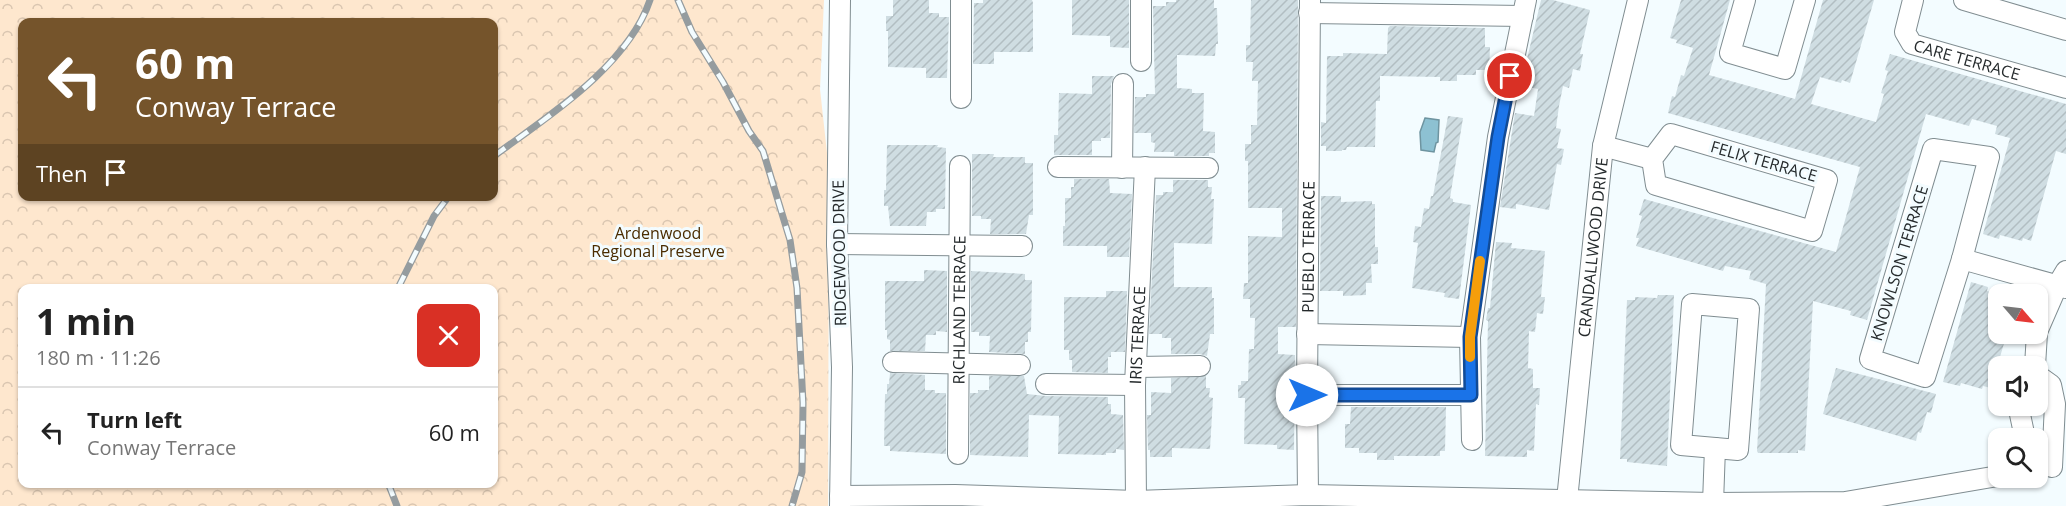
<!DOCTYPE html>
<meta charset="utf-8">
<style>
:root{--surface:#fff;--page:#f6f6f6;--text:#222;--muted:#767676;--line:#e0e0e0}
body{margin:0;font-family:"Open Sans",sans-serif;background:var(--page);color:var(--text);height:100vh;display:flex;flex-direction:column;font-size:22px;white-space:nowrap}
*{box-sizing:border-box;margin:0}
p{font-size:20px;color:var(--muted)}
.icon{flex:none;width:33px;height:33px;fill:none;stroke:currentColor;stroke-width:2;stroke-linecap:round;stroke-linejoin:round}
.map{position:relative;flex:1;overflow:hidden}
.side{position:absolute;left:18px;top:284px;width:480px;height:204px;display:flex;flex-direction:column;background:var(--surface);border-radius:12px;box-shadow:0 2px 4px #0004}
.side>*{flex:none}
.guide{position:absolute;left:18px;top:18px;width:480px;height:183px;border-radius:12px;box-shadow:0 2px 4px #0004;background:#75542b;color:#fff;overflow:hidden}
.needle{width:39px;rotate:118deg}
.buttons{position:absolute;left:1988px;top:284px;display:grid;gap:12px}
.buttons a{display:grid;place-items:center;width:60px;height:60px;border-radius:12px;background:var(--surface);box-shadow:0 2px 4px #0004;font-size:30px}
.pin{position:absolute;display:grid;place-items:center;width:51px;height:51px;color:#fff;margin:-26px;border:3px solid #fff;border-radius:50%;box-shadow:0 2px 6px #0007}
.me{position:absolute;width:66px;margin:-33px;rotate:90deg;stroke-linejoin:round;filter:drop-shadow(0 0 4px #0008)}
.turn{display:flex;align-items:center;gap:21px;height:126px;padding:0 18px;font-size:27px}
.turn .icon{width:78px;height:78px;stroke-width:2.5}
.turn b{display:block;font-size:42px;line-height:51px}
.then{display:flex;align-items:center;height:57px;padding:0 18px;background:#0003;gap:12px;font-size:22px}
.round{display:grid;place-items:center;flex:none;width:63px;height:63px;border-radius:12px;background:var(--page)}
.head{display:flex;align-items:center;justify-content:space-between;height:102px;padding:0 18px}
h1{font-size:36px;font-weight:700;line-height:45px}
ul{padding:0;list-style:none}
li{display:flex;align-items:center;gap:18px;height:90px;padding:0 18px;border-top:2px solid var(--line)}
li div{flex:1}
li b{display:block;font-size:22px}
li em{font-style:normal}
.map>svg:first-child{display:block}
.forest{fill:url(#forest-crowns);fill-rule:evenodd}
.water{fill:#8dc1d2;stroke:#6e94a0;stroke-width:1.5}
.building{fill:url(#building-hatch)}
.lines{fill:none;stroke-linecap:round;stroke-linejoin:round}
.street-casing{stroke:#808d91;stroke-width:22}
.street{stroke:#fff;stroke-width:20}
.rail-casing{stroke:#959c9f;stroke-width:7}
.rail{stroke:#f3fcff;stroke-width:4.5;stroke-dasharray:14;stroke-linecap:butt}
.route-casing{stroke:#114b97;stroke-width:15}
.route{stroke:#1a73e8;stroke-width:10}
.slow{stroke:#f59e0b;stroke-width:10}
.labels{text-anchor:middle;stroke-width:6;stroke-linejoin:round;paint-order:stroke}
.street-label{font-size:16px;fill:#252a2c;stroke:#f3fcff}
.park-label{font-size:16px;fill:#4a2c00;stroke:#f3fcff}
</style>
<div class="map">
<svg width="2066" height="506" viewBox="0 0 2066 506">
<defs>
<pattern id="forest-crowns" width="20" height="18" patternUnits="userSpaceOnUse" patternTransform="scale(1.5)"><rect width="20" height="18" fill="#fee7ce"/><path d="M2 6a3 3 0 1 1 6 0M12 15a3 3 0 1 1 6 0" fill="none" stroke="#dac6b1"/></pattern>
<pattern id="building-hatch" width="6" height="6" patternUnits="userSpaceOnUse" patternTransform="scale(1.5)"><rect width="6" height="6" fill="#cfdde2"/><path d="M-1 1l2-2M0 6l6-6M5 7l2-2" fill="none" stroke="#b2bec2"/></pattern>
</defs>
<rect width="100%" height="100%" fill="#f3fcff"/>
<path class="forest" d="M0,0H824L820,89L829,171L828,506H0ZM22,22H494V196H22ZM22,288H494V483H22Z"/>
<path class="water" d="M1425,118L1439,120L1438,142L1436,143L1434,152L1421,150L1420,132Z"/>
<path class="building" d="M893,0H929V13H939V17H949L947,78H926V68L888,67V31H886V16H893Z
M983,0H1032L1033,3V52H994V64H973L974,3H983Z
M1072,0H1129V48L1110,47V36L1072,35Z
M1176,0H1214V8H1217L1218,44H1216L1215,56L1177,55V88L1192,89V93H1204L1203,131L1215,132V153H1209V156H1174V152H1154L1155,143L1151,142V133H1134L1135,97H1146V94H1155L1153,6H1166V2H1176Z
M1251,0H1298L1296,327H1278V354L1295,355L1294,450L1277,449V445L1244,444L1245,398H1238V385H1241V381H1248L1249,349H1254L1255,318H1250V299H1243L1244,283H1248V236L1282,237V208H1248V161H1245V144H1251V125H1257L1258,81H1252L1253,62H1246V45H1250Z
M1541,0H1553L1590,10L1580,54H1583L1580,71L1573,69L1569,88L1563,86L1559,106L1556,128L1561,129L1557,148L1564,149L1561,165L1557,164L1549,210L1516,204V209L1500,207L1515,113L1534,116L1538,89L1528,87L1530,82L1522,80Z
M1681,0H1730L1709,75L1795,99L1823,0H1874L1850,83L1842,80L1841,83L1820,77L1811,104L1876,122L1884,94L1881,93L1888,71L1885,70L1890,54L2066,104V154L2056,151L2031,241L2023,238L2022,241L2000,235L1999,239L1983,234L2010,138L1995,134L1997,126L1972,119L1969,126L1926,114L1867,320L1850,315L1851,311L1813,301L1805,451L1798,450V453H1758L1757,451L1766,284L1749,279L1751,271L1725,266L1723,271L1636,246L1639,238H1636L1642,216L1639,215L1644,199L1836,252L1860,167L1668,113L1672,96L1675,97L1681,75L1684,76L1693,48L1676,43L1677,40L1670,38Z
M1390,26L1485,28V47H1490L1489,70H1476V75H1457V81H1440V77L1380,76V101H1376L1375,147H1347L1346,150H1342V151H1326V146H1321V122L1326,123L1327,56H1343V53L1387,54L1388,28Z
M1092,76H1114L1111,84L1110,138H1101V141H1092V155H1054V135H1058L1059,93L1092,94Z
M1448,116L1463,118L1450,198L1453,199V202L1471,205L1459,299L1444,297L1445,293L1412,288L1418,243L1413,242L1415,226L1421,227L1424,208L1429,209L1431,196H1433Z
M887,145H938L937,147L946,148L945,209H936V212H927L926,226H890L888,206H884V190H886Z
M972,154H994L993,157H1025V163H1033V215H1029L1026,234H990L991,219H981V216H972Z
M1074,179H1109L1110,193L1132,194L1129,257H1107V246H1063V226H1065V198H1071V187H1074Z
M1173,180H1208V187H1212L1211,199H1214L1212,244L1174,243V287H1212V298H1214V334H1210L1207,356L1200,354H1171V338H1162V334H1149L1156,195H1163V192H1173Z
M1321,196H1341V202L1372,201V204H1375V247H1378V264H1371L1372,283H1366V295L1343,296V291H1320Z
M1496,242L1512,243L1511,248L1545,251L1541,297H1545L1543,314L1537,313L1535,332L1529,331L1528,368L1533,369V388H1540L1539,405L1536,404L1534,451L1527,450V457L1485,456L1488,321L1486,320L1488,308H1490Z
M924,270L947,271V332L936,331V335H926L925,351H890V340L887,339V330H885V281H924Z
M971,271L1025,274V280H1032L1031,332H1028V342H1025V354L989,352L990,336H979V332H971Z
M1971,282L1988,287L1987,291L1998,294V333H2007L1991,388L1983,386L1982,389L1961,383L1960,386L1943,382Z
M1106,291H1127L1125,352H1111V357H1108V373L1072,372V360H1069V350H1064V297H1106Z
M1658,295H1674L1667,466L1627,462V459H1620L1627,300H1635V297L1657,298Z
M1836,368L1936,394L1931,413L1927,412L1921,433L1918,432L1916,441L1823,414Z
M890,373L925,375V390H935V393H946V454L890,451V446H884L885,394H887V384H889Z
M989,376H1024L1027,394L1046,396L1108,397V404H1111V414L1123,415L1124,450L1116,449V453H1106V455L1058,454L1059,416L1029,415L1028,457L970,455V393H978V390H989Z
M1206,376V388H1210L1209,397L1213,398L1210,449L1172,448V457H1150V450H1148L1147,415H1151V392L1171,393V378Z
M1351,407H1446L1445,451H1440V456H1394V460H1377V453H1359V448H1345V424H1350Z"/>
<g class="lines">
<defs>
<g id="street">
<path d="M961,0V98"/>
<path d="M1745,0L1730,53L1785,69L1805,0"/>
<path id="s1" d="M1913,0L1905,32L1912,44L2066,88"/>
<path d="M1964,0L2066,30"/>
<path d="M1309,13L1523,16"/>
<path d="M1141,61V0"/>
<path d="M1671,134L1827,180L1812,231L1656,185L1652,159Z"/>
<path d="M1603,146L1652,159"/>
<path d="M1933,149L1989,157L1962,259L1925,377L1870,359Z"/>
<path d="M1058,167L1208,168"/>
<path d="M1122,168L1123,84"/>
<path d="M837,244L1022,246"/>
<path d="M1962,259L2066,288"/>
<path d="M1692,304L1749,309L1738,450L1681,445Z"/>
<path d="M2037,332L2057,286L2066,271"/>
<path d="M1307,334L1470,337"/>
<path d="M893,362L1020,365"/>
<path d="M2035,366L2037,333"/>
<path d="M1137,367L1200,366"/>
<path d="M2037,375L2051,385L2055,404L2052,467"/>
<path d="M1046,384L1135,385"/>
<path d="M1307,395H1471"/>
<path d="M2018,405L2025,438"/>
<path d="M1472,440L1470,337L1498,137L1526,0"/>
<path id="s2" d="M958,454L960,166"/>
<path id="s3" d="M1308,495L1307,395L1310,0"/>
<path d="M840,496L955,495L1136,501L1308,495L1713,503L1845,502L1998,476"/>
<path id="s4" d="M1567,500L1603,146L1638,0"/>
<path id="s5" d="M1136,501L1135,385L1145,167"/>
<path d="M1713,503L1715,448"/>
<path d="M840,506L842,367L837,244L840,0"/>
</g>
</defs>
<use href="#street" class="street-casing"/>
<use href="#street" class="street"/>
<defs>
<path id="rail" d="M678,0L692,32L723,82L749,131L763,151L790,240L797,288L803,403L802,472L792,506
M494,156C547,117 628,66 650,0
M398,288L434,216L449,196
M388,483L397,506"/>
</defs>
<use href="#rail" class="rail-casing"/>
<use href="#rail" class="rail"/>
</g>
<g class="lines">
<defs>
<path id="route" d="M1307,395H1471L1470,337L1498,137L1510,76"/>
</defs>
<use href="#route" class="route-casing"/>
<use href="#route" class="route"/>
<path class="slow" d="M1470,357V337L1480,261"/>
</g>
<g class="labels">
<g class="street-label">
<text dy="6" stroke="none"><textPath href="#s1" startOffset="104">CARE TERRACE</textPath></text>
<text transform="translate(1764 161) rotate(16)" y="6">FELIX TERRACE</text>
<text dy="6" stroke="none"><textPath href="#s3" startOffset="248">PUEBLO TERRACE</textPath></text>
<text dy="6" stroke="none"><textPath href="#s4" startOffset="254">CRANDALLWOOD DRIVE</textPath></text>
<text transform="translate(839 253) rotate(-91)" y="6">RIDGEWOOD DRIVE</text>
<text transform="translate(1899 263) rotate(-73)" y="6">KNOWLSON TERRACE</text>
<text dy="6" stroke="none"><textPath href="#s2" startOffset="144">RICHLAND TERRACE</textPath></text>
<text dy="6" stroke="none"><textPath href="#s5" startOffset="166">IRIS TERRACE</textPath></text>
</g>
<g class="park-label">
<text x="658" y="239">Ardenwood<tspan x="658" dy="18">Regional Preserve</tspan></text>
</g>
</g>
</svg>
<div class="buttons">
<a><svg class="needle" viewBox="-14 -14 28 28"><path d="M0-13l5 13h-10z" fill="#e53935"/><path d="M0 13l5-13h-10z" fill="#767676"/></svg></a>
<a><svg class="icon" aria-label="sound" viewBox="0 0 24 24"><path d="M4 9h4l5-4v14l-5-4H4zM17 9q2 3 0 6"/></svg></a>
<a><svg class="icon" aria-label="search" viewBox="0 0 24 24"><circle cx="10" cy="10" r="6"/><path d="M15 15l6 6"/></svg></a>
</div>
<div class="pin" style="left:1510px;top:76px;background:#d93025"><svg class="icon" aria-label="arrive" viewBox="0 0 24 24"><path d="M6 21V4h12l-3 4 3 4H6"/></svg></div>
<svg class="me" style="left:1307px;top:395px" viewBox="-20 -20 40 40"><circle r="19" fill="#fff"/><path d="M0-13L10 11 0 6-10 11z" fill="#1a73e8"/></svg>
<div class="guide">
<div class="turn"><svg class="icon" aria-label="left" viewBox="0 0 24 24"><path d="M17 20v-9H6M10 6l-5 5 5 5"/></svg><div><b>60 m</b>Conway Terrace</div></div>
<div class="then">Then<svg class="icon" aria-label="arrive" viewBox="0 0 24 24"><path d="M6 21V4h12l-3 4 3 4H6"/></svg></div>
</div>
<section class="side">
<div class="head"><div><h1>1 min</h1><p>180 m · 11:26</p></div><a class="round" style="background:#d93025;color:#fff"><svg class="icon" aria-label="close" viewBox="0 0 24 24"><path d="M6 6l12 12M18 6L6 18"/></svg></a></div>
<ul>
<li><svg class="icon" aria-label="left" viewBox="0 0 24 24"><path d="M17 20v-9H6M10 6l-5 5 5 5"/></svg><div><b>Turn left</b><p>Conway Terrace</p></div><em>60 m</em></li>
</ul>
</section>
</div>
